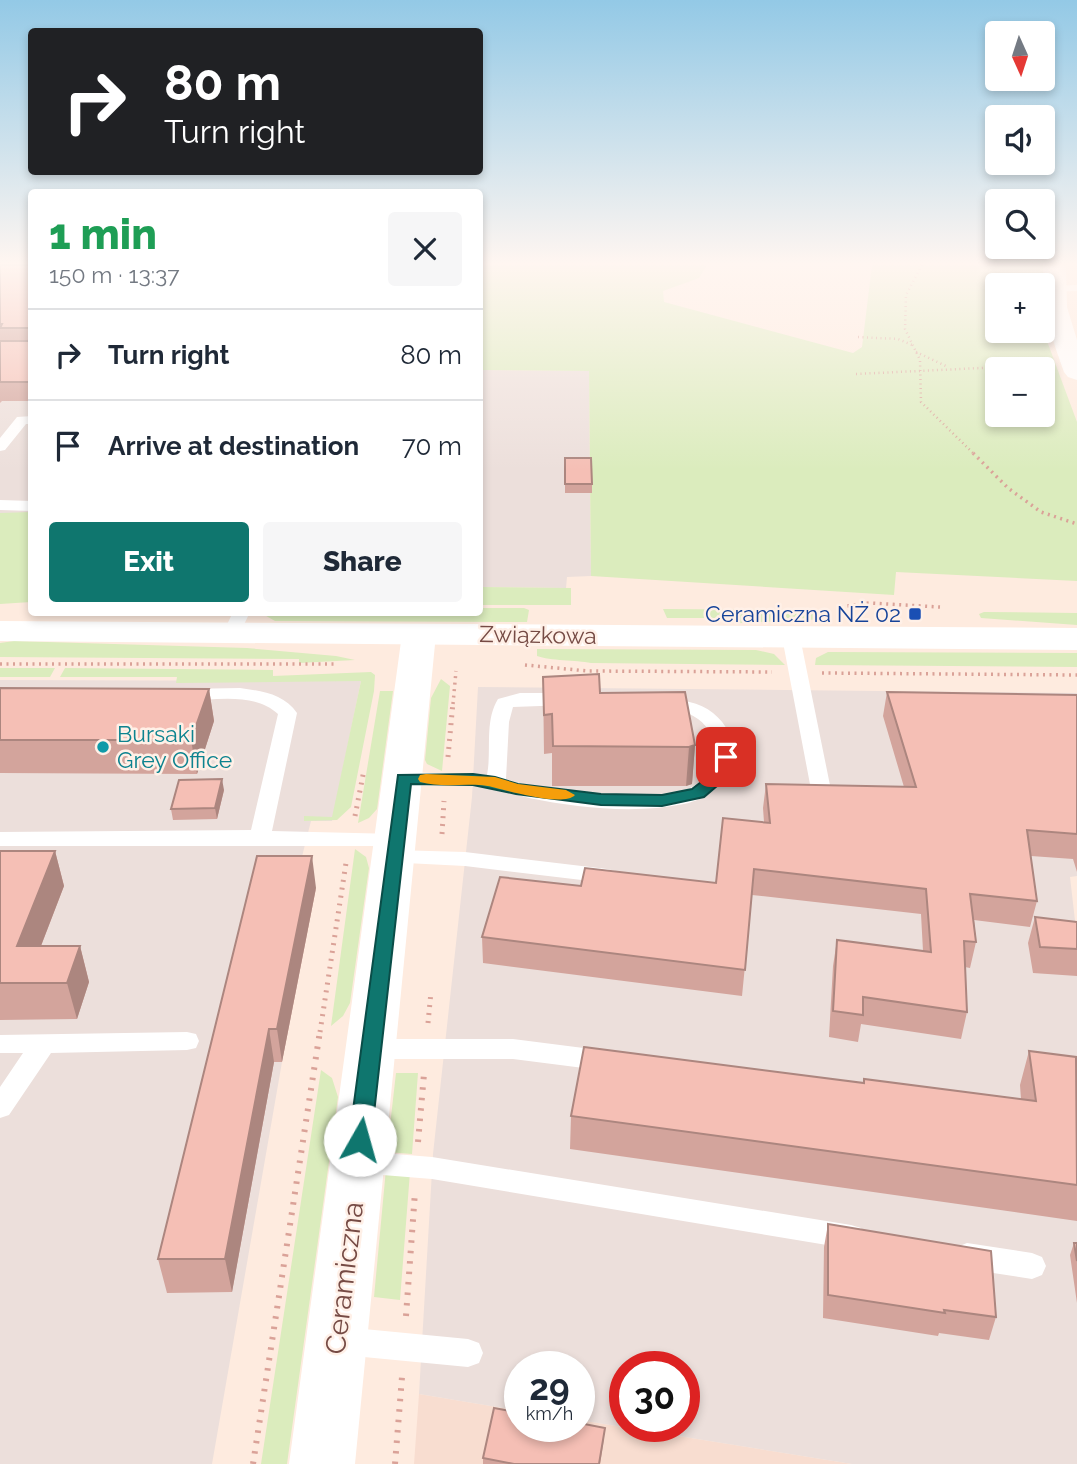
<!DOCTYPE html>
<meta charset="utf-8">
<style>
:root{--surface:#fff;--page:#f6f6f7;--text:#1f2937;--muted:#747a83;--line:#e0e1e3;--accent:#0f766e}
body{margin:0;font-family:Raleway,sans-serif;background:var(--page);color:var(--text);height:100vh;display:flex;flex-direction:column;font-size:26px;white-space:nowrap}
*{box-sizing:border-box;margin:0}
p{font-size:23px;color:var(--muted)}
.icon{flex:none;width:38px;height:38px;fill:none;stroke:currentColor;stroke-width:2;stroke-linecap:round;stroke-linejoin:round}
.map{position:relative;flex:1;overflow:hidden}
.side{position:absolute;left:28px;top:189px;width:455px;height:427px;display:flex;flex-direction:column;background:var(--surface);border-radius:7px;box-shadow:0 4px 10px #0003}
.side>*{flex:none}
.hud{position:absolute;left:28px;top:28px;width:455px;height:147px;border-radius:7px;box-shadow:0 4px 10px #0003;background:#202124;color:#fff;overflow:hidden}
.needle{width:46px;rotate:177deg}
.buttons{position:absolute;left:985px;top:21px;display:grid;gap:14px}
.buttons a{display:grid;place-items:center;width:70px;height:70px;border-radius:7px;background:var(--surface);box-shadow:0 4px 10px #0003;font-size:35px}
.speed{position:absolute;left:504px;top:1351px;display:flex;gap:14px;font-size:35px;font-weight:700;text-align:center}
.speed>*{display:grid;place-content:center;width:91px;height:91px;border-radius:50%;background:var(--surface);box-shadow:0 4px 10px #0003;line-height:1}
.speed small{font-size:18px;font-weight:400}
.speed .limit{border:10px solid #d22;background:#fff;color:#111}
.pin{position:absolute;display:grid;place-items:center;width:60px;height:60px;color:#fff;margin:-30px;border-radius:14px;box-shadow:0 4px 10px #0006}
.me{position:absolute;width:77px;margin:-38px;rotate:7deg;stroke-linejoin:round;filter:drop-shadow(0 0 5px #0008)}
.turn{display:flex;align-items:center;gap:24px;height:147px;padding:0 21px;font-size:32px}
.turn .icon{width:91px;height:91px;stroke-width:2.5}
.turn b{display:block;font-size:49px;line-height:60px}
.round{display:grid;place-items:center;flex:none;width:74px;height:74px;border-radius:7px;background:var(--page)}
.head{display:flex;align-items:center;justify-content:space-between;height:119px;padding:0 21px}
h1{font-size:42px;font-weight:800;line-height:52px;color:#1e9e55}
.button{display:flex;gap:14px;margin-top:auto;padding:14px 21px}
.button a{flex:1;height:80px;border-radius:7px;background:var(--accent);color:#fff;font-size:28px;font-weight:800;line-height:80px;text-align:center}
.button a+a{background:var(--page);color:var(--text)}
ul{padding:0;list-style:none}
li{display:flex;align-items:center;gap:21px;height:91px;padding:0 21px;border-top:2px solid var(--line)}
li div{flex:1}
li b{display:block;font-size:26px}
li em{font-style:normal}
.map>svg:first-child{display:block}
.residential{fill:#f8ddd0}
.industrial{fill:#ecdfdb;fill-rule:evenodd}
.green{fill:#dbecbd;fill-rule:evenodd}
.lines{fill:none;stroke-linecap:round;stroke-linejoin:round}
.path-far3{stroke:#daa298;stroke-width:2.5;stroke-dasharray:1 3.5;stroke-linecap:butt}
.path-far2{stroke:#daa298;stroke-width:3.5;stroke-dasharray:2 4.5;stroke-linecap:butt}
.path-far1{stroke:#daa298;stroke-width:5;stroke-dasharray:2 6;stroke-linecap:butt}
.path{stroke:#daa298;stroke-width:6;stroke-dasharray:2.5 8;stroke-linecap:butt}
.lane{fill:#fff;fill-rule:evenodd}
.street{fill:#fff;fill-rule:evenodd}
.secondary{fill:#fff;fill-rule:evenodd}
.wall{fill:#d3a49c}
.shaded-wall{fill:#ac867f}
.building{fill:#f5bfb5;stroke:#ac867f;stroke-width:2}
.route{fill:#0f766e;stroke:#0a4d48;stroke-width:2}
.slow{fill:#f59e0b}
.transit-dot{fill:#1a4fb4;stroke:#fff0e7;stroke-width:2.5}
.culture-dot{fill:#0f9aa8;stroke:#fff0e7;stroke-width:2.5}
.labels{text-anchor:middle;stroke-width:5;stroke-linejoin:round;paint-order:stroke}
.transit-label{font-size:23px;fill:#164399;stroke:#fff0e7;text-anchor:end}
.street-label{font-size:23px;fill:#764b45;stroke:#fff0e7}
.culture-label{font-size:23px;fill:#0d838f;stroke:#fff0e7;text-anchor:start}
.near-street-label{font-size:28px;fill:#764b45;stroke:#fff0e7}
</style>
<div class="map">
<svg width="1077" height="1464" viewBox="0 0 1077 1464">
<rect width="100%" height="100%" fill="#feebdf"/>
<path class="residential" d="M419,1394L520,1411V1426H579V1420L852,1464H414Z"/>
<path class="industrial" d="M0,265H31V583H0Z
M480,370L589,371L591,576L567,577L566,588L480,587Z
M0,680L361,681L332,821H311L294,888L221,1062H282L212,1464H0Z
M478,687L1077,693V876L1070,877L1077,938V1464H852L579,1420V1367H520V1411L419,1394L433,1154L472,797ZM625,1367H684V1426H625Z"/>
<path class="green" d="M480,265H707L699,278L663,291L664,302L853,353L862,347L872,265H1043L1044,333L1077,422V581L896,572L894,595L591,576L589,371L480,370ZM998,285H1043V331H998ZM998,369H1043V415H998Z
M31,512V602L0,604V513Z
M480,587L571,588V605H480Z
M480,608H524L529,610L527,622L275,621L261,613L480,612Z
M663,609L817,610L827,615L829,619L739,623L725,618H667Z
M984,612L1077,613V625L981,618L979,614Z
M14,641L247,648L336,656L355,660L299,663V659L0,657V643Z
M537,649L756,650L774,654L785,665L591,663C576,660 550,661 537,656Z
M828,652L1077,653V667L815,665L816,658Z
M0,668H55L50,677H0Z
M65,668L273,670V676L371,672L375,675L374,691L351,807L337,820L304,821V816L332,817L361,681L176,683L177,677H60Z
M441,679L450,686L442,771L427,764L425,760L431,698Z
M380,691H393L377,809L369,818L358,823Z
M355,849L366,857L369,868L350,1003L343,1016L331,1026Z
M321,1070L332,1078L338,1097L287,1464H261Z
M396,1073H418L412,1154L387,1152Z
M386,1169L410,1172L400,1300L374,1297Z"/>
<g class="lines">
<path class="path-far3" d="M922,265L906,295L905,329L920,360L921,402L975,455
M858,337L898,339L912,345
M916,352L946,366
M856,374L1043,365"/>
<path class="path-far2" d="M973,453L1008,488L1041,512L1077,524
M841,607L869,603L940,607
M0,664H338
M525,665L588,671L772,672
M822,673L1077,675
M453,704L456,671"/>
<path class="path-far1" d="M448,757L453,702
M355,816L364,770
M442,834L444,801
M428,1023L431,992
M320,1032L346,863"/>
<path class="path" d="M418,1142L424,1074
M406,1316L415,1192
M253,1464L320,1031
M395,1464L402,1377"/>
<path class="lane" d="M1077,285V291L1051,292L1045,289L1051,286Z
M32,416V424H26L5,450L0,451V438L17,417Z
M0,500L32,501V511L0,510Z
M233,612H250L238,637L232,638L223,633Z
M791,632L800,637L833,800L830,805H816L813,800L782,637Z
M240,688C262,691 284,694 297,713L272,831L396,834L404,836L407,841L404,846H0V832L251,830L278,714C254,692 215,700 185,701L176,695L185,689Z
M520,693H567L576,699L567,705L513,707L509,722L506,779C546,793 642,802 683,791C714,782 726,739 698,719C686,710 670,709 656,706L654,702L663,696C680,700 700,702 713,713C753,746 729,795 684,804C635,814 578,808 529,798C513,794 498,788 482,786C454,783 424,789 397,782L394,778L397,774L404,772L487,775C492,750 484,722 498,699Z
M394,850L465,852L607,869L615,871L618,876L615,881L607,883L465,866L386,862L383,857L386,852Z
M187,1032L196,1034L199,1041L196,1048L187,1050L51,1053L9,1115L0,1118V1087L23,1053H0V1035Z
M371,1039H513L607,1051L616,1054L620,1061L616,1068L607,1071L513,1059H371L362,1056L359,1049L362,1042Z
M358,1151L432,1157L851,1225L861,1228L865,1237L861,1246L851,1249L432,1179L358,1173L348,1170L344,1162L348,1154Z
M967,1243L1032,1253L1042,1257L1046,1266L1042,1275L1032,1279L967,1269L957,1265L953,1256L957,1247Z
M343,1327L468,1339L479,1343L483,1353L479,1363L468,1367L343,1355L332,1351L328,1341L332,1331Z"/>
<path class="street" d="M1044,265H1066L1067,307L1077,340V380L1068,377L1064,372C1051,336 1040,303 1044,265Z
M419,624L431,627L436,634L355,1464H289L402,634L407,627Z"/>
<path class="secondary" d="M0,621L1077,628V650L0,641Z"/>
</g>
<path class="wall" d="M0,265H32V401H2L0,403Z
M565,458L592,484V493H565Z
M543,677L600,693L695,745L692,784L686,786H552V753L544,754Z
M0,688L209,689L214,721L197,774L0,773Z
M887,692L1077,695V872L1073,859L1031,856L1037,901L1030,927L974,920L976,942L970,968L965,967L967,1012L961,1039L861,1024L858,1042L829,1037L833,966L837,940L923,951L921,914L752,895L742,996L483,963L482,937L581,886L716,883L764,822L763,808L766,784L904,787L883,716Z
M224,790L217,819L173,820L171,809Z
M0,851H55L64,886L41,946H80L89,982L77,1019L0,1020Z
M316,888L282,1062H274L232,1292L167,1293L158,1259Z
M1035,917L1077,922V976L1033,973L1028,943Z
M1029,1051L1077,1061V1221L570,1149L571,1116L864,1083V1079L1021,1099L1020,1085Z
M828,1224L996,1317L989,1340L939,1333L938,1336L823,1318L824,1247Z
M1074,1243H1077V1303L1070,1255Z
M604,1439L600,1464H483V1458Z"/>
<path class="shaded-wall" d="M209,689L214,721L197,774L191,740Z
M695,745L692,784L686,786L689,747Z
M222,779L224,790L217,819L215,808Z
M55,851L64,886L27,982L17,946Z
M312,856L316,888L282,1062L277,1029Z
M80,946L89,982L77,1019L67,983Z
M269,1029L274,1062L232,1292L225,1259Z"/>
<path class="building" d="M0,265H32V382H0V341H28L31,338L30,328H0L2,324H0Z
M565,458H591L592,484H565Z
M599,674L600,693L685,692L695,745L689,747L553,746L552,714L544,715L543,677Z
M0,688L209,689L191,740H0Z
M887,692L1077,695V834L1027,830L1037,901L970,894L976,942L964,941L967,1012L863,997V1015L833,1011L837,940L931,952L926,889L754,869L745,970L482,937L500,877L581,886L585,868L716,883L723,818L770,823L766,784L916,787Z
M222,779L215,808L171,809L179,780Z
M0,851H55L17,946H80L67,983H0Z
M257,856H312L277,1029H269L225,1259H158Z
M1035,917L1077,922V949L1040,947Z
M584,1047L864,1083V1079L1036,1101L1029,1051L1076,1057L1077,1185L571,1116Z
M828,1224L991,1251L996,1317L944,1310L945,1313L828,1295Z
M1074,1243H1077V1261Z
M494,1408L520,1413V1426H579V1423L605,1428L599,1464H514L483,1458Z"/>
<linearGradient id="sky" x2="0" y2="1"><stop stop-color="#93c9e6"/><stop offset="0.56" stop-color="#fff6f1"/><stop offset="1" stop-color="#fff6f1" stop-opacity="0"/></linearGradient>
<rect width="1077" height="470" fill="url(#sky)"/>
<path class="route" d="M726,752L734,757L723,781L704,797L662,806L601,805L516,794L473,785L411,784L371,1140L368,1146L360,1149L353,1146L349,1140L398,775L473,774L495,777L518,784L601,794L662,795L692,789L710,775L717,757Z"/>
<path class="slow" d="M426,774L495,777L518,784L566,790L575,795C564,807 512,792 496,788C472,781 445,789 420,782L418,779L420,775Z"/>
<rect class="transit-dot" x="908" y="607" width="14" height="14" rx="3.5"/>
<circle class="culture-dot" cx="103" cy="747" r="7"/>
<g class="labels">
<g class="transit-label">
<text x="901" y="622">Ceramiczna NŻ 02</text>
</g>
<g class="street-label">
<text transform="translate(538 635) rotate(1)" y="8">Związkowa</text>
</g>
<g class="culture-label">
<text x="117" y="742">Bursaki<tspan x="117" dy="26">Grey Office</tspan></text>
</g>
<g class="near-street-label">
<text transform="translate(344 1278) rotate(-83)" y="10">Ceramiczna</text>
</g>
</g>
</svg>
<div class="buttons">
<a><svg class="needle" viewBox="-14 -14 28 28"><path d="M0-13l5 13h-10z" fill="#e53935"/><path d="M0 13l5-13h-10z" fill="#747a83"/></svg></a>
<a><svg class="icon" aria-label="sound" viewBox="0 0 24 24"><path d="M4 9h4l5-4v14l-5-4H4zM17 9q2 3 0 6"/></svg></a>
<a><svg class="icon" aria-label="search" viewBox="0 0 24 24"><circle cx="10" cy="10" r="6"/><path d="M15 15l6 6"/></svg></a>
<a>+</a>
<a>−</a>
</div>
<div class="speed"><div>29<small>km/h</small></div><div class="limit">30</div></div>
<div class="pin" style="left:726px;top:757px;background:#d93025"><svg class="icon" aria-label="arrive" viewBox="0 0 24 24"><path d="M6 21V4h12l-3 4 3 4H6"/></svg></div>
<svg class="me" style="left:360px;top:1140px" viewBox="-20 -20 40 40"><circle r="19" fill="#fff"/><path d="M0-13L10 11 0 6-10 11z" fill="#0f766e"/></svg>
<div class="hud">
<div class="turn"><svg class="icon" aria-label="right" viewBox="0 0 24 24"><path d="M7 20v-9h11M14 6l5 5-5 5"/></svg><div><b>80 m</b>Turn right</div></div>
</div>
<section class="side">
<div class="head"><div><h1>1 min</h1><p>150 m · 13:37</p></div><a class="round"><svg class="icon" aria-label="close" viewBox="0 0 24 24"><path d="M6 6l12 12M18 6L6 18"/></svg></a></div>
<ul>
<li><svg class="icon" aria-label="right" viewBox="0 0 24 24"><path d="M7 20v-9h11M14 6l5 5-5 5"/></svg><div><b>Turn right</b></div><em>80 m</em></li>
<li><svg class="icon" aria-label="arrive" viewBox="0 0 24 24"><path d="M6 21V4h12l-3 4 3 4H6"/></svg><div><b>Arrive at destination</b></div><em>70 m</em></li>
</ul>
<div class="button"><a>Exit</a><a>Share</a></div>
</section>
</div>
